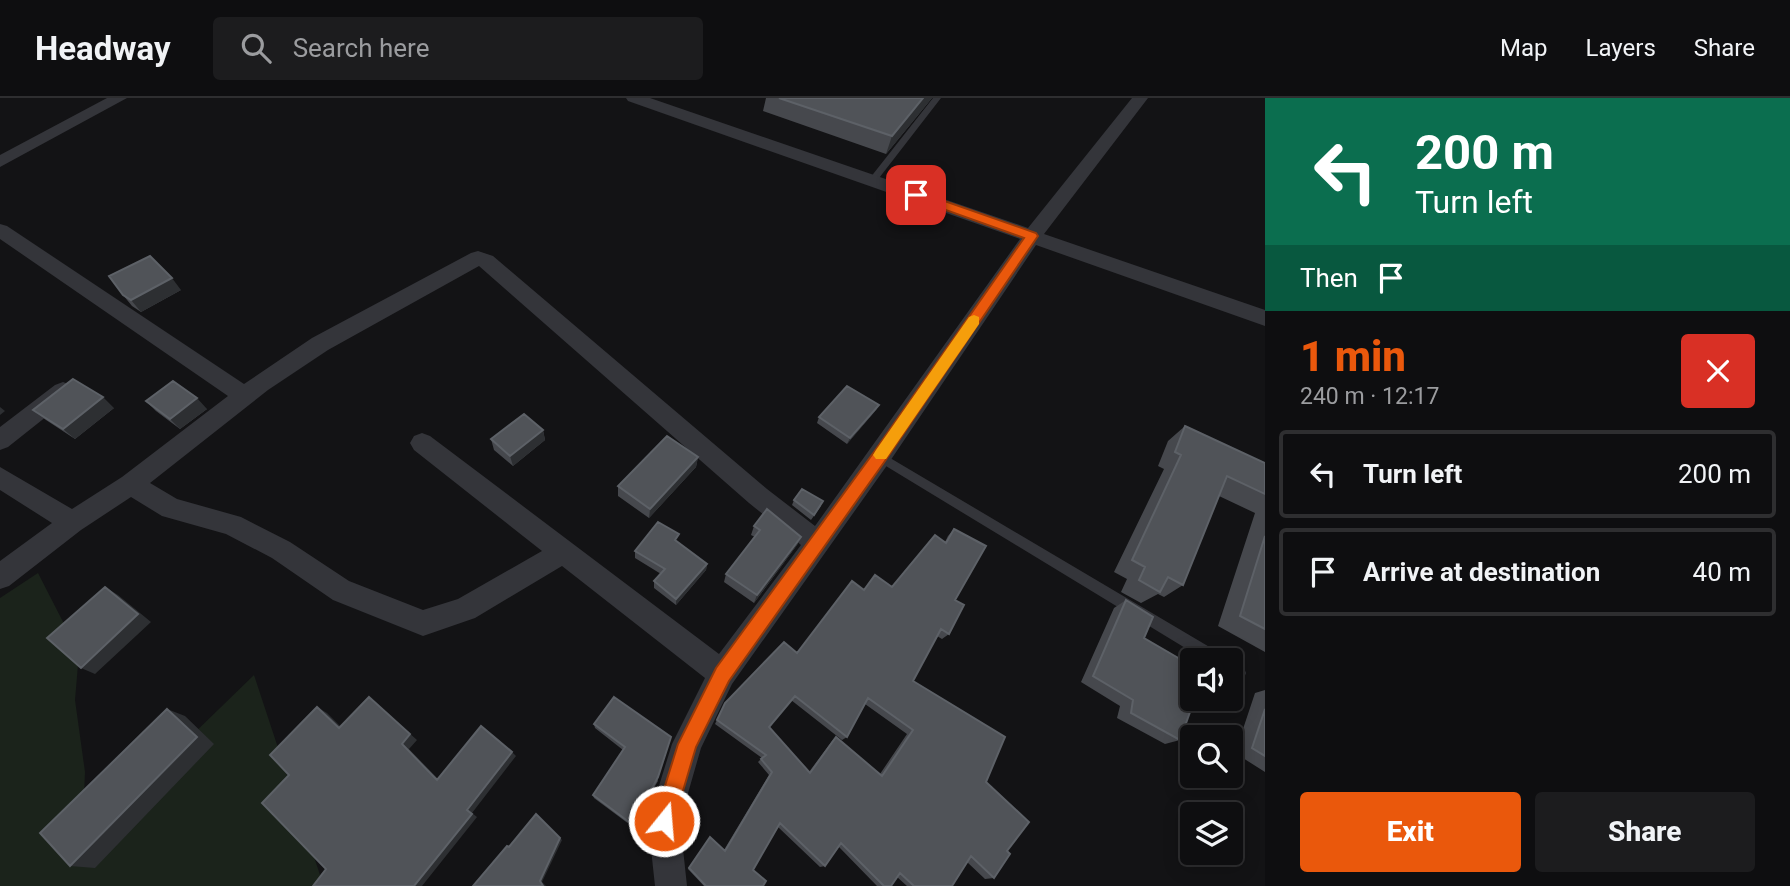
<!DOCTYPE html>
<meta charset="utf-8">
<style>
:root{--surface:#0e0e10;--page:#1c1c1e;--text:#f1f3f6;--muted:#9b9c9f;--line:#2e2e30;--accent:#ea580c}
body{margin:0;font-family:Roboto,sans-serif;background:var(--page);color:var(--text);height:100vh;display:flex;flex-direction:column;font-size:26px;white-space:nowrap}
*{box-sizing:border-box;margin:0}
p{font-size:23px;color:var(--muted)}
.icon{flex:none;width:38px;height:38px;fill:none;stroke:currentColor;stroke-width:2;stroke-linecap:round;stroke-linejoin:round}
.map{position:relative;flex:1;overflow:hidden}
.details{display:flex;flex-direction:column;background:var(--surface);width:525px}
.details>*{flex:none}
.hud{background:#0b6e4f;color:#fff;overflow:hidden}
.buttons{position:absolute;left:1180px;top:550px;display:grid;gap:14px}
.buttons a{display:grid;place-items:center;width:63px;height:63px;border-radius:7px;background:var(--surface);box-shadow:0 4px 18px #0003,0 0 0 2px var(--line);font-size:35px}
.pin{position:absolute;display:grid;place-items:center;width:60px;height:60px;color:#fff;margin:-30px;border-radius:14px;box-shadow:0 4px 10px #0006}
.me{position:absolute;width:77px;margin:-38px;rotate:17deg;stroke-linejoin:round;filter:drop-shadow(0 0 5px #0008)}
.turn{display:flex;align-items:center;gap:24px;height:147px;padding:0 35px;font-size:32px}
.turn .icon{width:91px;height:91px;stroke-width:2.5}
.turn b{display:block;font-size:49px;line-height:60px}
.then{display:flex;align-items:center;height:66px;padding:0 35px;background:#0003;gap:14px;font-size:26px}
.round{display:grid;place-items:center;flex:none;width:74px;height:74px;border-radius:7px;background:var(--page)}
.head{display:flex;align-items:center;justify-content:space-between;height:119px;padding:0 35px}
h1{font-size:42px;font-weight:800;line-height:52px;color:var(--accent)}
.primary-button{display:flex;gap:14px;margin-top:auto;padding:14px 35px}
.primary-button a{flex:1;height:80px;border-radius:7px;background:var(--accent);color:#fff;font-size:28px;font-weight:800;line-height:80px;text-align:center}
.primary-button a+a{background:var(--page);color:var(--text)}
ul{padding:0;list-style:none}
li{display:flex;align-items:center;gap:21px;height:88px;margin:0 14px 10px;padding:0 21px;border:4px solid var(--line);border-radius:7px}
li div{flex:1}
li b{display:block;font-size:26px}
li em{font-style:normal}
header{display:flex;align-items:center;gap:42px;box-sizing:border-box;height:98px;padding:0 35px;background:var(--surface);border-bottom:2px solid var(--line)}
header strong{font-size:33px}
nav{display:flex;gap:38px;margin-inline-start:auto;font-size:24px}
.search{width:490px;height:63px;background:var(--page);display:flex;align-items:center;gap:18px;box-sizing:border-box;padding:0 24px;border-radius:7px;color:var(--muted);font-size:26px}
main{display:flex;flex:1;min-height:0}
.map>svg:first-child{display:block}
.green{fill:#1b231b}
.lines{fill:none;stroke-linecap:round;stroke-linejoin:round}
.lane{fill:#34353a;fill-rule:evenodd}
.street{fill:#34353a;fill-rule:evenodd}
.wall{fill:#46484d;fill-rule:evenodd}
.shaded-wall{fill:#2d2f32}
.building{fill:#505358;stroke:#5d6167;stroke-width:2;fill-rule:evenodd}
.route{fill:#ea580c;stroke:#983908;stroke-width:2}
.slow{fill:#f59e0b}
</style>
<header>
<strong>Headway</strong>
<div class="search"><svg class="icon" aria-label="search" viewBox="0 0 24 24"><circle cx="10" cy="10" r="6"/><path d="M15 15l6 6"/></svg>Search here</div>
<nav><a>Map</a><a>Layers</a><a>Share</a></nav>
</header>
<main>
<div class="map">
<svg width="1265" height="788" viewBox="0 0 1265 788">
<rect width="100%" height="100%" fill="#131315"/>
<path class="green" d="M38,475L79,555L75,602L85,674L82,744L254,577L321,780L315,788H0V500Z"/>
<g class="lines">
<path class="lane" d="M933,0H941L876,84H870V80Z
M880,354L1223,557L1225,562H1205L876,362L874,359L876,356Z
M1230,562L1244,570L1246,575L1244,580L1239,582L1230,577Z"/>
<path class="street" d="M107,0H127L0,69V57Z
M626,0H650L1028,130L1132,0H1148L1044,136L1265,212V228L1036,147L888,366L732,586L701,650L680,723L687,788H655L648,723L672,646L705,580L562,468L475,520L423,538L333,502L272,460L226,436L162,418L131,399L81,432L9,488L0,491V463L52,425L0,392V369L72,411L122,379L228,298L0,141V126L7,128L244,286L312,240L471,155L478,153L493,158L767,391L815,428L1020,141L628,3ZM479,168L749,405L801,447L719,556L430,338L422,335L414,338L410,345L414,352L542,453L458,501L423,512L349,483L290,444L241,419L177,401L150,385L268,292L328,252Z
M63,284L71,287L74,293L71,299L8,349L0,352V329L55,287Z"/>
</g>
<path class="wall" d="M766,0H932L886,56L763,13Z
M181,192L141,214L132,208L123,197Z
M146,303L207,311L180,331L156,313Z
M879,307L876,312L847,346L817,325L819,319Z
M114,310L75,341L46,322L33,312Z
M1185,328L1265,365V554L1218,528L1255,415L1219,398L1183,487L1164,499L1158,496L1141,505L1121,494L1127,481L1114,474L1164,371L1158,368L1168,343Z
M543,332L545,342L513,368L494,352L491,341Z
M698,359L696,369L649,420L618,398V388Z
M794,402L821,408L811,422L792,407Z
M754,428L801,439L797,447L754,505L724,484L726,476L755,439L751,437Z
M954,431L955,502L949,536L942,541L937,538L913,583L986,684L1007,753L994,780L985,781L967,764L952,788H907L897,779L891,788H877L839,749L825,768L820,769L778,729L753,772L763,788H704L688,771L710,739L724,752L769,677L758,664L762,660L715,626L725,605L797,555L864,492L892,489L945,444L948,438ZM791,602L842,642L847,639L865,606L907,636L880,676L836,639L832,643L809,674L769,629Z
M678,444L707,466L706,472L676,507L654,490V483L661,476L635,460V453Z
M1126,502L1144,540L1180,642L1165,646L1117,620L1120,608L1081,584L1114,510Z
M1265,592V674L1235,655L1255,595Z
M614,599L658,683L651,695L646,727L641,735L594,700L593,697L623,652L595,630L594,626Z"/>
<path class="shaded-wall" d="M923,0H932L886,56L892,38Z
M172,180L181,192L141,214L131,202Z
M103,299L114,310L75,341L63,331Z
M197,300L207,311L180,331L170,321Z
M879,307L876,312L847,346L850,340Z
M0,309L5,313L0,317Z
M543,332L545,342L513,368L510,358Z
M698,359L696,369L649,420L650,411Z
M801,439L797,447L754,505L757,497Z
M707,466L706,472L676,507V501Z
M105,489L118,497L151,524L95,576L81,570Z
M369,599L417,642L409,651L443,686L437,682L402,646Z
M317,609L327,615L348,636L339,630Z
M167,611L185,618L214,646L95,770L70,768Z
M512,654L516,658L472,715L477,719L422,788H414L467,712Z
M560,740L562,742L542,784L546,788H543L540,783Z"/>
<path class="building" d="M779,0H923L892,38Z
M150,158L172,180L131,202L123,197L109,178Z
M73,281L103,299L63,331L33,312Z
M173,283L197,300L170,321L146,303Z
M847,288L879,307L850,340L819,319Z
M524,316L543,332L510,358L491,341Z
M1185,328L1265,365V396L1227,378L1183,487L1168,479L1160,494L1139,482L1145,469L1132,462L1181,357L1175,354Z
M667,338L698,359L650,411L618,388Z
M802,391L823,403L814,417L794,402Z
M767,411L801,439L757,497L726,476L760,432L754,428Z
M658,424L679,436L675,442L707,466L676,501L654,483L665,471L635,453Z
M954,431L986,448L955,502L964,507L949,536L941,531L913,583L1005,639L986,684L1029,724L1007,753L1010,756L994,780L971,758L952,788H914L900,775L891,788H884L841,745L825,768L780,725L753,772L766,783L763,788H706L689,770L710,739L725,753L772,674L761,661L766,657L717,622L725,605L784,544L797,555L852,483L864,492L875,477L892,489L935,437L946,445ZM795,598L847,639L868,600L913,632L882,678L836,639L810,675L769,629Z
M1265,438V531L1240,518Z
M105,489L138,516L81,570L47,540Z
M1126,502L1153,519L1144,540L1192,568V600H1195L1180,642L1131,615L1133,602L1093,578Z
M369,599L410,636L402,646L437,682L481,628L512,654L467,712L472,716L414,788H313L326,771L262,705L289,677L270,657L317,609L339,630Z
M614,599L671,639L658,679L650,694L653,696L646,724L641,733L593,697L625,649L594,626Z
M167,611L197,639L70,768L40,735Z
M1265,611V658L1252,650Z
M536,716L560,740L540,783L543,788H473L507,748L509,749Z"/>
<path class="route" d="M916,93L1036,135L1038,138L885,363L729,583L696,649L672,730L664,733L657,730L654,723L678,646L716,570L874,354L1024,140L912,100L910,97Z"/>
<path class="slow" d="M974,217L979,219V226L886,361H876L873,357L876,352L969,219Z"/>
</svg>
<div class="buttons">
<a><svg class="icon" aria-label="sound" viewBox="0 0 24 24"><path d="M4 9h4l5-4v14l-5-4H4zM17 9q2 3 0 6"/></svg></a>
<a><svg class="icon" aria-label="search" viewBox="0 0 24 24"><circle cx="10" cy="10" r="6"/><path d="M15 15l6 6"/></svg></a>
<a><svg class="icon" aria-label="layers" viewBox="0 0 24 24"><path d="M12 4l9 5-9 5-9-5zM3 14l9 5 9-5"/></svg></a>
</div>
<div class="pin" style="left:916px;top:97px;background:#d93025"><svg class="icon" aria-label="arrive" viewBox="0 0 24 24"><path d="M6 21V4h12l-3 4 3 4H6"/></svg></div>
<svg class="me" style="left:664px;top:723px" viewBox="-20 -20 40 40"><circle r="17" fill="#ea580c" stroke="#fff" stroke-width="3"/><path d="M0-11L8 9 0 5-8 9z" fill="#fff"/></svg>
</div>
<section class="details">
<div class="hud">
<div class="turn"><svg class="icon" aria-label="left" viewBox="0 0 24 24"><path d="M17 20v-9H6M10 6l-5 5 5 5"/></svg><div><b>200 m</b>Turn left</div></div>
<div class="then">Then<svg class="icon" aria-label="arrive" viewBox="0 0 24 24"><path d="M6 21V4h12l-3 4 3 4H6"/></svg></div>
</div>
<div class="head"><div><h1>1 min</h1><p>240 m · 12:17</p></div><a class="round" style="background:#d93025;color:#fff"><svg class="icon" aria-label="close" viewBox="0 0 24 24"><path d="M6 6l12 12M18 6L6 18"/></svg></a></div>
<ul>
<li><svg class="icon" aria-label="left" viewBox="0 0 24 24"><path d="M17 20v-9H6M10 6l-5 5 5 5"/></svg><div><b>Turn left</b></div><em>200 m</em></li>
<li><svg class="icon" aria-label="arrive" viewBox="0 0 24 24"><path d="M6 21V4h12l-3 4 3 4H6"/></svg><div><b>Arrive at destination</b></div><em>40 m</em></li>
</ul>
<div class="primary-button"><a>Exit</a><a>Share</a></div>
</section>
</main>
